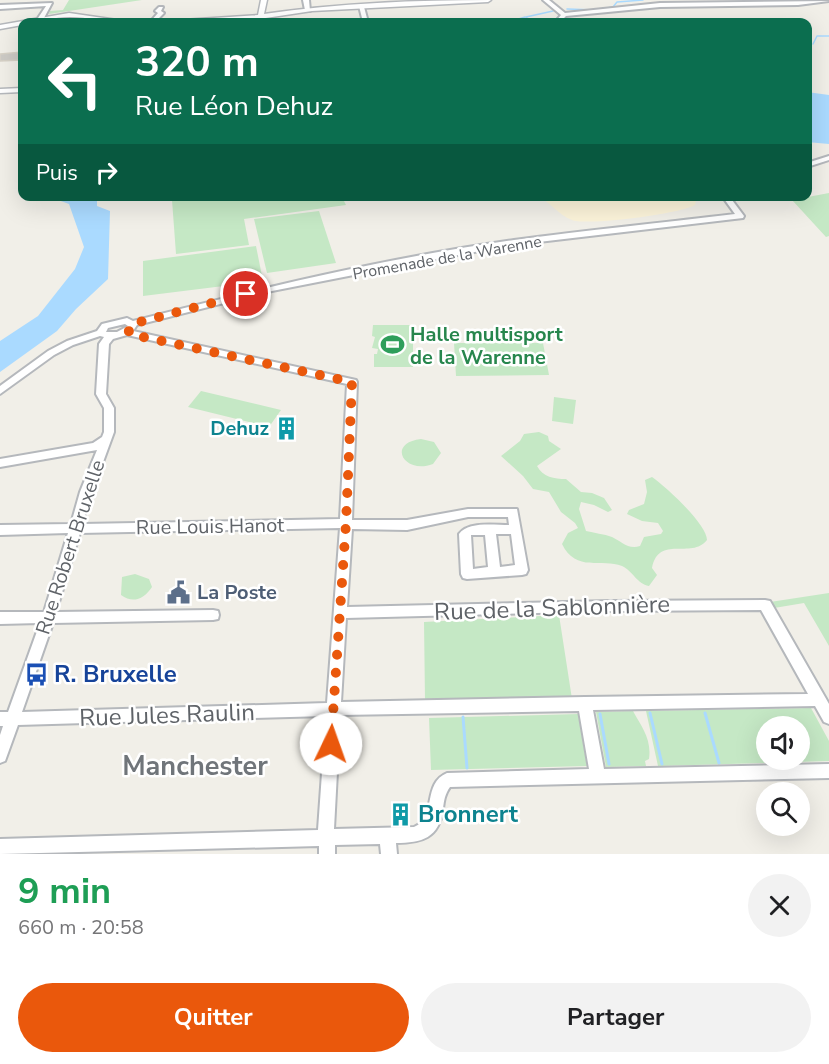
<!DOCTYPE html>
<html lang="fr">
<meta charset="utf-8">
<style>
:root{--surface:#fff;--page:#f2f2f2;--text:#202124;--muted:#757577;--accent:#ea580c}
body{margin:0;font-family:"Nunito Sans",sans-serif;background:var(--page);color:var(--text);height:100vh;display:flex;flex-direction:column;font-size:22px;white-space:nowrap}
*{box-sizing:border-box;margin:0}
p{font-size:20px;color:var(--muted)}
.icon{flex:none;width:33px;height:33px;fill:none;stroke:currentColor;stroke-width:2;stroke-linecap:round;stroke-linejoin:round}
.map{position:relative;height:854px;overflow:hidden}
.drawer{display:flex;flex-direction:column;background:var(--surface);flex:1}
.drawer>*{flex:none}
.banner{position:absolute;left:18px;top:18px;width:794px;height:183px;border-radius:12px;box-shadow:0 6px 24px #0002;background:#0b6e4f;color:#fff;overflow:hidden}
.buttons{position:absolute;left:756px;top:716px;display:grid;gap:12px}
.buttons a{display:grid;place-items:center;width:54px;height:54px;border-radius:50%;background:var(--surface);box-shadow:0 6px 24px #0002;font-size:30px}
.pin{position:absolute;display:grid;place-items:center;width:51px;height:51px;color:#fff;margin:-26px;border:3px solid #fff;border-radius:50%;box-shadow:0 2px 6px #0007}
.me{position:absolute;width:66px;margin:-33px;rotate:3deg;stroke-linejoin:round;filter:drop-shadow(0 0 4px #0008)}
.turn{display:flex;align-items:center;gap:21px;height:126px;padding:0 18px;font-size:27px}
.turn .icon{width:78px;height:78px;stroke-width:2.5}
.turn b{display:block;font-size:42px;line-height:51px}
.then{display:flex;align-items:center;height:57px;padding:0 18px;background:#0003;gap:12px;font-size:22px}
.round{display:grid;place-items:center;flex:none;width:63px;height:63px;border-radius:32px;background:var(--page)}
.overview{display:flex;align-items:center;justify-content:space-between;height:102px;padding:0 18px}
h1{font-size:36px;font-weight:700;line-height:45px;color:#1e9e55}
.cta{display:flex;gap:12px;margin-top:auto;padding:12px 18px}
.cta a{flex:1;height:69px;border-radius:36px;background:var(--accent);color:#fff;font-size:24px;font-weight:700;line-height:69px;text-align:center}
.cta a+a{background:var(--page);color:var(--text)}
.map>svg:first-child{display:block}
.green{fill:#c5e8c5;fill-rule:evenodd}
.sand{fill:#fbf3d9}
.water{fill:#aadaff}
.lines{fill:none;stroke-linecap:round;stroke-linejoin:round}
.stream-far1{stroke:#aadaff;stroke-width:1.5}
.stream{stroke:#aadaff;stroke-width:3}
.building{fill:#cccac5;stroke:#d6d1c6;stroke-width:1.5}
.minor-casing{stroke:#b5b8bc;stroke-width:4}
.tertiary-casing{stroke:#b5b8bc;stroke-width:3}
.minor{fill:#fff;fill-rule:evenodd}
.tertiary{fill:#fff;fill-rule:evenodd}
.route{stroke:#ea580c;stroke-width:10;stroke-dasharray:0 18}
.labels{text-anchor:middle;stroke-width:5;stroke-linejoin:round;paint-order:stroke}
.far-street-label{font-size:16px;fill:#5f6368;stroke:#fff}
.leisure-label{font-size:20px;font-weight:bold;fill:#27864d;stroke:#fff;text-anchor:start}
.culture-label{font-size:20px;font-weight:bold;fill:#0d838f;stroke:#fff;text-anchor:end}
.street-label{font-size:20px;fill:#5f6368;stroke:#fff}
.service-label{font-size:20px;font-weight:bold;fill:#4e5e75;stroke:#fff;text-anchor:start}
.near-street-label{font-size:24px;fill:#5f6368;stroke:#fff}
.near-transit-label{font-size:24px;font-weight:bold;fill:#164399;stroke:#fff;text-anchor:start}
.near-culture-label{font-size:24px;font-weight:bold;fill:#0d838f;stroke:#fff;text-anchor:start}
.near-quarter-label{font-size:27px;font-weight:bold;fill:#70757a;stroke:#fff}
</style>
<div class="map">
<svg width="829" height="854" viewBox="0 0 829 854">
<rect width="100%" height="100%" fill="#f1efe8"/>
<path class="green" d="M69,0H142L49,14L50,11L63,10Z
M829,193V236L826,237L792,200Z
M187,197H342L346,205L244,219L249,245L176,254L172,200Z
M319,211L336,263L267,273L254,219Z
M256,246L263,281L143,296V261Z
M373,325H413V367H374V354H377L378,349L372,348L375,337L372,336Z
M543,343L549,375L456,376L454,343Z
M201,391L281,410L269,427L188,407Z
M554,397L576,400L573,424L552,421Z
M539,432L548,436L549,441L561,449L537,466C543,477 554,479 566,479L581,492L592,493L604,498L612,510L608,512L594,505L581,502L579,509L586,531C594,533 604,534 612,537C621,541 628,550 640,546L644,537L661,534L663,531L658,523L642,521L627,514L629,510L644,504L647,492L645,480L652,477C665,486 707,524 707,540C691,560 659,534 652,568L657,575L649,586C637,584 633,571 622,566C602,558 576,573 562,544L568,533L578,528L575,523L561,512L549,492L533,489L523,476L501,456L520,441L524,434Z
M421,439L434,442L441,453L433,464C404,475 386,443 421,439Z
M135,574L149,579L152,587C144,599 133,604 121,595L122,577Z
M829,593V646L804,603L774,608L770,602Z
M559,615L572,699L425,700L424,622Z
M811,708L829,741V761L658,766L646,711ZM766,726H800V759H766Z
M633,711C641,726 652,739 649,759L645,761L646,766L606,767L596,712Z
M578,714L587,766L431,770L429,718Z"/>
<path class="sand" d="M538,197H697L695,205C680,214 587,226 572,220C558,215 551,202 538,197Z"/>
<path class="water" d="M807,92L829,95V144L807,142Z
M50,197H97V206L110,211L108,279L76,309L57,331L0,372V341L38,316L75,269L84,247L69,204Z"/>
<g class="lines">
<path class="stream-far1" d="M567,9L595,10L613,7L617,2L643,0
M509,22L525,17
M530,22L526,17L553,11
M813,44L817,36H829"/>
<path class="stream" d="M650,713L662,764
M705,713L719,763
M600,714L609,764
M463,717L467,768"/>
</g>
<path class="building" d="M22,52L21,60L0,61V54Z"/>
<g class="lines">
<defs>
<path id="minor" d="M303,0H309L310,11L305,10Z
M543,0H549L565,13L660,3L829,1L798,5L660,7L566,16L560,22H555L561,15Z
M52,3L44,18L41,20L38,18L46,6L0,9V5Z
M359,6L364,7L368,22H363Z
M159,7H163L161,11L164,13L155,22H150L158,13L155,11Z
M829,156V160L807,167V163Z
M722,196H729L744,216L743,218L513,245L425,261L272,291L137,325L133,331L356,380L357,382L352,520H407L468,509H517L528,570L526,574L522,575L467,579L463,578L461,574L459,534C468,521 494,525 509,525L508,517H468L407,530L352,529L347,607L613,601L765,600L770,601L829,704V724L824,722L815,706L593,710L604,769L829,764V778L450,787C445,794 444,800 443,809C439,838 422,843 396,843L397,854H381L380,844L335,845V854H319V846L0,854V839L318,830L326,716L18,725L5,761L0,763V735L3,726H0V712H8L40,623L0,624V612H44L68,533L0,535V525L71,524L80,492L97,450L0,467V459L93,443L102,437L104,432V408L96,394L99,344L104,337L100,336L73,345L54,355L0,394V386L48,351L67,341L97,331L102,324L127,318L133,321C258,289 385,258 514,240C587,230 661,223 735,214ZM125,324L128,326L117,332H106L108,328ZM127,335L347,384L340,519L82,524L92,492L114,432V408L106,394L109,344L113,339ZM340,528L327,703L22,712L53,623L213,620L218,619L219,615L218,611L213,610L56,612L80,533ZM496,534H511L515,565L500,567ZM471,535H485L488,567L473,569ZM761,610L808,694L585,697L341,702L346,618L613,611ZM579,711L589,769L447,773C422,783 437,818 414,827L334,829L340,715Z"/>
<path id="tertiary" d="M261,0H267L264,14C339,3 415,0 491,0L488,2L312,11L246,21L180,22L183,20L258,15Z
M69,13L131,22C111,24 90,17 70,17C54,17 39,22 22,22V25L0,29V25Z
M22,88V92L0,93V89Z"/>
</defs>
<use href="#minor" class="minor-casing"/>
<use href="#tertiary" class="tertiary-casing"/>
<use href="#minor" class="minor"/>
<use href="#tertiary" class="tertiary"/>
</g>
<g class="lines">
<path class="route" d="M246,294L132,324L131,329L128,332L143,337L352,382L346,523L331,744"/>
</g>
<defs>
<symbol id="stadium-bare" viewBox="-9 -9 18 18"><path d="M0-5a6.5 5 0 1 0 0 10a6.5 5 0 1 0 0-10ZM-3.5-1.8h7v3.6h-7Z" fill="#2e9e5b" stroke="#fff" stroke-width="2.5" paint-order="stroke"/></symbol>
<symbol id="building-bare" viewBox="-9 -9 18 18"><path d="M-4-6H4V6H1V3H-1V6H-4ZM-2.5-4.3h1.7v1.8h-1.7ZM.8-4.3h1.7v1.8H.8ZM-2.5-1h1.7V.8h-1.7ZM.8-1h1.7V.8H.8Z" fill="#0f9aa8" stroke="#fff" stroke-width="2.5" paint-order="stroke"/></symbol>
<symbol id="civic-bare" viewBox="-9 -9 18 18"><path d="M-.6-6.5H3V-4.5H.6V-3L4-1V1h2V6H-6V1h2V-1L-.6-3ZM-1.2 2.5V6h2.4V2.5Z" fill="#5c6f8a" stroke="#fff" stroke-width="2.5" paint-order="stroke"/></symbol>
<symbol id="bus-bare" viewBox="-9 -9 18 18"><path d="M-5-6H5V4H4V6H2V4H-2V6H-4V4H-5ZM-3.5-4V0h7V-4ZM-3.5 1.2v1.5H-2V1.2ZM2 1.2v1.5H3.5V1.2Z" fill="#1a4fb4" stroke="#fff" stroke-width="2.5" paint-order="stroke"/></symbol>
</defs>
<g fill-rule="evenodd">
<use href="#stadium-bare" x="376" y="328" width="33" height="33"/>
<use href="#building-bare" x="270" y="412" width="33" height="33"/>
<use href="#civic-bare" x="162" y="576" width="33" height="33"/>
<use href="#bus-bare" x="20" y="658" width="33" height="33"/>
<use href="#building-bare" x="384" y="798" width="33" height="33"/>
</g>
<g class="labels">
<g class="far-street-label">
<text transform="translate(447 257) rotate(-10)" y="6">Promenade de la Warenne</text>
</g>
<g class="leisure-label">
<text x="410" y="341">Halle multisport<tspan x="410" dy="23">de la Warenne</tspan></text>
</g>
<g class="culture-label">
<text x="269" y="435">Dehuz</text>
</g>
<g class="street-label">
<text transform="translate(210 526) rotate(-1)" y="7">Rue Louis Hanot</text>
<text transform="translate(70 547) rotate(-72)" y="7">Rue Robert Bruxelle</text>
</g>
<g class="service-label">
<text x="197" y="599">La Poste</text>
</g>
<g class="near-street-label">
<text transform="translate(552 608) rotate(-2)" y="8">Rue de la Sablonnière</text>
<text transform="translate(167 715) rotate(-2)" y="8">Rue Jules Raulin</text>
</g>
<g class="near-transit-label">
<text x="54" y="682">R. Bruxelle</text>
</g>
<g class="near-culture-label">
<text x="418" y="822">Bronnert</text>
</g>
<g class="near-quarter-label">
<text x="195" y="775">Manchester</text>
</g>
</g>
</svg>
<div class="buttons">
<a><svg class="icon" aria-label="sound" viewBox="0 0 24 24"><path d="M4 9h4l5-4v14l-5-4H4zM17 9q2 3 0 6"/></svg></a>
<a><svg class="icon" aria-label="search" viewBox="0 0 24 24"><circle cx="10" cy="10" r="6"/><path d="M15 15l6 6"/></svg></a>
</div>
<div class="pin" style="left:246px;top:294px;background:#d93025"><svg class="icon" aria-label="arrive" viewBox="0 0 24 24"><path d="M6 21V4h12l-3 4 3 4H6"/></svg></div>
<svg class="me" style="left:331px;top:744px" viewBox="-20 -20 40 40"><circle r="19" fill="#fff"/><path d="M0-13L10 11 0 6-10 11z" fill="#ea580c"/></svg>
<div class="banner">
<div class="turn"><svg class="icon" aria-label="left" viewBox="0 0 24 24"><path d="M17 20v-9H6M10 6l-5 5 5 5"/></svg><div><b>320 m</b>Rue Léon Dehuz</div></div>
<div class="then">Puis<svg class="icon" aria-label="right" viewBox="0 0 24 24"><path d="M7 20v-9h11M14 6l5 5-5 5"/></svg></div>
</div>
</div>
<section class="drawer">
<div class="overview"><div><h1>9 min</h1><p>660 m · 20:58</p></div><a class="round"><svg class="icon" aria-label="close" viewBox="0 0 24 24"><path d="M6 6l12 12M18 6L6 18"/></svg></a></div>
<div class="cta"><a>Quitter</a><a>Partager</a></div>
</section>
